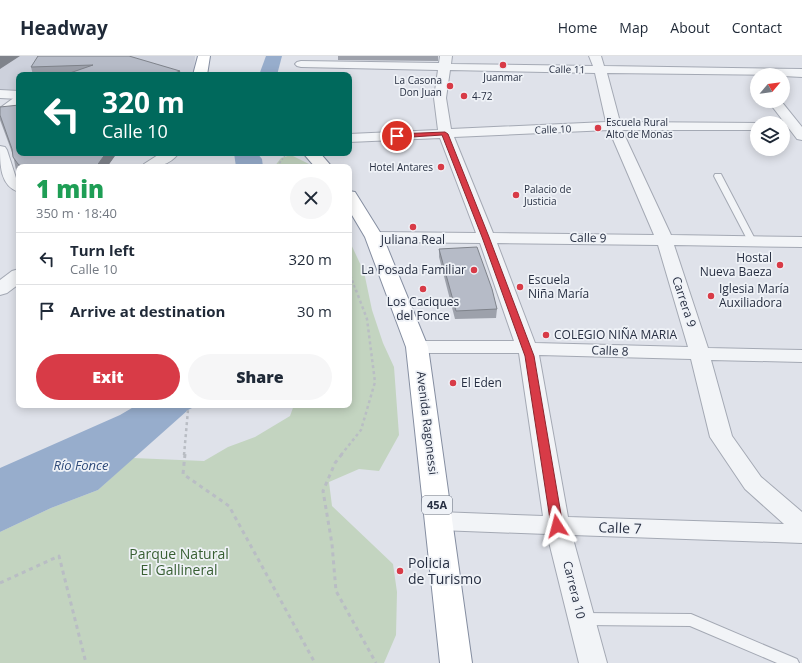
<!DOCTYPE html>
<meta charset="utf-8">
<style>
:root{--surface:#fff;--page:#f6f6f7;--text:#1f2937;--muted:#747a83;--line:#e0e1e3;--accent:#d83b47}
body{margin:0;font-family:"Open Sans",sans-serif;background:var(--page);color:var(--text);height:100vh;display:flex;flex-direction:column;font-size:15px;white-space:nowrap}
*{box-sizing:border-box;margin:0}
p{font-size:13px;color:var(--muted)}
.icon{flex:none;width:22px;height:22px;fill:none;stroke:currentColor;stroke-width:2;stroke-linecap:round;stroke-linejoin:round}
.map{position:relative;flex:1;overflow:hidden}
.drawer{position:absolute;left:16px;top:108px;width:336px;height:244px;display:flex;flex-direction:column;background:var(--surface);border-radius:8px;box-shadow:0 2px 10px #0003}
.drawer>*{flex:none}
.banner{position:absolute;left:16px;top:16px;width:336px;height:84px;border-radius:8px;box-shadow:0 2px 10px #0003;background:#00695c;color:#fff;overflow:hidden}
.needle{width:26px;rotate:61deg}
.tools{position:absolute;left:750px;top:12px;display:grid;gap:8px}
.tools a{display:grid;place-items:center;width:40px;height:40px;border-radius:50%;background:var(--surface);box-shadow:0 2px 10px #0003;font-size:20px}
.pin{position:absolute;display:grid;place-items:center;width:34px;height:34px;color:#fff;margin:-17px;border:2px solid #fff;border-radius:50%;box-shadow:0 1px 4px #0007}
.me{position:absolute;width:44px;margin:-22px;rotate:351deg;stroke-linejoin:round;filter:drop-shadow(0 0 3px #0008)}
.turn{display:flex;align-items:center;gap:14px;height:84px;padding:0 20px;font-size:18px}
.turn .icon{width:52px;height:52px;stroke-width:2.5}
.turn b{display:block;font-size:28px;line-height:34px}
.round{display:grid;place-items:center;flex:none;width:42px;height:42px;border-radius:21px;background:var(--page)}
.headline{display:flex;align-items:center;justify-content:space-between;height:68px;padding:0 20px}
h1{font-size:24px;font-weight:800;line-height:30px;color:#1e9e55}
.primary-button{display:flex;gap:8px;margin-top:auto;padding:8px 20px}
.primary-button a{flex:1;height:46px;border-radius:24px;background:var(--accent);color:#fff;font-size:16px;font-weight:800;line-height:46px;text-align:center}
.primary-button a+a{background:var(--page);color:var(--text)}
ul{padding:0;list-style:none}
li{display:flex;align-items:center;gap:12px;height:52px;padding:0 20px;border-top:1px solid var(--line)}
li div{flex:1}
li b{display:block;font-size:15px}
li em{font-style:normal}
header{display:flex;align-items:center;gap:24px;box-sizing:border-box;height:56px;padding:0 20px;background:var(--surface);border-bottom:1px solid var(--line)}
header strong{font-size:19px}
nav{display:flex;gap:22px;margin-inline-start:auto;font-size:14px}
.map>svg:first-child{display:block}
.built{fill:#cdd1dc}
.green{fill:#c3d4c0}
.water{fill:#97adcc}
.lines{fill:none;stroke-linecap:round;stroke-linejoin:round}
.river{fill:#97adcc;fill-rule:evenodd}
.service-casing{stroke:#a4a9b4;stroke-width:2}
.minor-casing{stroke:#a4a9b4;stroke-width:2}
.tertiary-casing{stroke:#a4a9b4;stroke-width:2}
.trunk-casing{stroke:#858ea1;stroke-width:2}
.path-far3{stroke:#b9bdc4;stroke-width:1.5;stroke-dasharray:2 2;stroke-linecap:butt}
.path-far2{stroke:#b9bdc4;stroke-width:2;stroke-dasharray:2.5 2.5;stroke-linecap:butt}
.path-far1{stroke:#b9bdc4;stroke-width:2.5;stroke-dasharray:3 3;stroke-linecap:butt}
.path{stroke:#b9bdc4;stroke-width:3;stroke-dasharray:4 4;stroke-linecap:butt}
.service{fill:#f2f4f7;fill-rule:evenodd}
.minor{fill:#f2f4f7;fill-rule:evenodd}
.tertiary{fill:#f2f4f7;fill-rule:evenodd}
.trunk{fill:#fff;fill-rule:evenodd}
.wall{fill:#9da1ab}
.shaded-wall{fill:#7f838b}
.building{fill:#b6bbc7;stroke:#7f838b}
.route{fill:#d83b47;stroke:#8c262e}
.poi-dot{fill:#d83b47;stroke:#eff2f7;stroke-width:1.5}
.labels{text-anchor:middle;stroke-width:3.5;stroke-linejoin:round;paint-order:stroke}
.far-street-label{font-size:10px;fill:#272f42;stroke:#eff2f7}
.far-poi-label{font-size:10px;fill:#272f42;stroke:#eff2f7;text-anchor:start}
.shield{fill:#eff2f7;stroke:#636a78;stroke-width:1}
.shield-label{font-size:11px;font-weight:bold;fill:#272f42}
.street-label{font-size:12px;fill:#272f42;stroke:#eff2f7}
.poi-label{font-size:12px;fill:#272f42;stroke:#eff2f7;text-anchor:start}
.water-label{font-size:13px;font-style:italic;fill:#2e4a79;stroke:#eff2f7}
.near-street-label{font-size:14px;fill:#272f42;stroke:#eff2f7}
.near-park-label{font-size:14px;fill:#385f33;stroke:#eff2f7}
.near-poi-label{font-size:14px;fill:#272f42;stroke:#eff2f7;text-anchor:start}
</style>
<header>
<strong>Headway</strong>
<nav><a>Home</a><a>Map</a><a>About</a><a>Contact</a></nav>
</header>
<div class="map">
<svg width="802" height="607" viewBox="0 0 802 607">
<rect width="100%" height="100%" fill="#dfe2ea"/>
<path class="built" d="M0,0H195L194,19H19V36H0Z"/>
<path class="green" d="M291,99L309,108L311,111H274L281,102Z
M349,184L364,216L372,254L383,287L394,311L399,379L379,415L359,413L329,426L332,450L393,508L397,536L396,579L384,607H0V476L51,452L98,434L133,402L204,405L228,391L255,381L290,360L294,349H349Z"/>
<path class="water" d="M234,97H257L262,103L263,111H236Z
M137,349H198L188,354L98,434L51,452L0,476V412L120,359Z"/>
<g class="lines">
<path class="river" d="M266,0H282L277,19H259Z"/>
<defs>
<path id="service" d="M715,118H721L722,120L756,185L755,187H749L748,185L714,120Z
M583,557L691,558L797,603L799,607H777L690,570L583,569L578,567L576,563L578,559Z"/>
<path id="minor" d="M440,0H452L451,8L593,10L589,0H601L604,10L802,13V21L783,20V19L607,17L620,66L761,67H757V74H622L671,179L802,181V191L674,189L708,292L802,294V306L711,304L732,380L761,421L802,456V487L572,479L607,607H579L547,478L439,474L430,471L427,465L430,459L439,456L543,460L519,297H417L410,295L407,291L410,287L417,285H514L480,187L374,186L368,184L366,181L368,178L374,176L476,177L440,82L349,86V78L438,74L434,42L438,14L301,11L297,10L295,8L297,6L301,5L439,7ZM450,14L595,17L606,66L451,73L446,42ZM609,74L654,179L493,177L454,81ZM497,187L658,189L688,291L535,287ZM539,299L691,303L710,381L745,433L784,468L568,461Z
M19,40V50L5,61L0,62V52L15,41Z
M768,45H781L802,71V84L797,83Z
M0,90L5,91L7,94L16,122L19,124V136C0,130 0,109 0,90Z"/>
<path id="tertiary" d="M0,34L19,35V43L0,42Z
M161,97H179C169,110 157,111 142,111L144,108Z
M19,213V228L7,237L0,239V224L12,215Z"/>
<path id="trunk" d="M198,0H210L207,19H193Z
M303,97H320L332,111H315Z
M349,135L355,136L383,181L428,291L472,607H440L406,291L365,181L349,154Z"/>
</defs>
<use href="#service" class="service-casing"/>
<use href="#minor" class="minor-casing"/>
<use href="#tertiary" class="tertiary-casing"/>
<use href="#trunk" class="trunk-casing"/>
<path class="path-far3" d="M282,104L286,97"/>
<path class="path-far2" d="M282,111L279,108L282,103
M349,215L356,235"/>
<path class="path-far1" d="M184,399L188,354
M341,399L361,374L375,326L367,263L356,234"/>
<path class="path" d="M185,398L183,418L229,450L315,607
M342,398L335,407L323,435L332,488L336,535L376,607
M0,527L59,500L86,607"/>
<use href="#service" class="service"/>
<use href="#minor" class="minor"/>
<use href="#tertiary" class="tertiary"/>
<use href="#trunk" class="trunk"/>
</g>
<path class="wall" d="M38,0L181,19H33L31,11Z
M338,0H438V5L338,4Z
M0,59L19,97H117L107,111H19V118L16,114L13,99L0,64Z
M439,193L497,253L496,262L455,263L439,201Z"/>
<path class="shaded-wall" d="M0,0H20L0,13Z
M180,15L181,19H170Z
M106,97H117L107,111H96Z"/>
<path class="building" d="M38,0H129L180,15L170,19H64L93,9L31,11Z
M19,49V97H106L96,111H22L18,108L13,101L12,93L0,59V51Z
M477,191L492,233L497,253L456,255L439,193Z"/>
<path class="route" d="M445,76L448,78L489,181L534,300L563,470L561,473L557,474L553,473L551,470L525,300L482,181L442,79L397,82L394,80L397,78Z"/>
<g class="poi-dot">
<circle cx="503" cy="9" r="4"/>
<circle cx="450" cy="30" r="4"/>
<circle cx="464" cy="40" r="4"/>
<circle cx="598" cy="72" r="4"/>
<circle cx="441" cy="111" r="4"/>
<circle cx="516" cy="139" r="4"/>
<circle cx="413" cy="171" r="4"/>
<circle cx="780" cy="209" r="4"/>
<circle cx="474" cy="214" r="4"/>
<circle cx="520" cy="231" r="4"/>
<circle cx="423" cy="233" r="4"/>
<circle cx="711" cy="240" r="4"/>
<circle cx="546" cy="279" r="4"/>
<circle cx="453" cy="327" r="4"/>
<circle cx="400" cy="515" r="4"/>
</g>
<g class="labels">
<g class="far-street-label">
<text transform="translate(567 13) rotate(1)" y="4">Calle 11</text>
<text transform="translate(553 73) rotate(-2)" y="4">Calle 10</text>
</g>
<g class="far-poi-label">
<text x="503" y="25" text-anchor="middle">Juanmar</text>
<text x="442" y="28" text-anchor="end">La Casona<tspan x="442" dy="12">Don Juan</tspan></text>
<text x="472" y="44">4-72</text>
<text x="606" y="70">Escuela Rural<tspan x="606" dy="12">Alto de Monas</tspan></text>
<text x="433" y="115" text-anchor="end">Hotel Antares</text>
<text x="524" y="137">Palacio de<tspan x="524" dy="12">Justicia</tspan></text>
</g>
<rect class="shield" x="422" y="440" width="30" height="18" rx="3"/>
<g class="shield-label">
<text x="437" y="453">45A</text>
</g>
<g class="street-label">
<text transform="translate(588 182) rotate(1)" y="4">Calle 9</text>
<text transform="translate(684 246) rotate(72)" y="4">Carrera 9</text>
<text transform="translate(610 295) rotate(2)" y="4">Calle 8</text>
<text transform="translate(427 367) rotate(83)" y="4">Avenida Ragonessi</text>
<text transform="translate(574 534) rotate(76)" y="4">Carrera 10</text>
</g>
<g class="poi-label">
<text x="413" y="188" text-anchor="middle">Juliana Real</text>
<text x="772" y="206" text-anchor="end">Hostal<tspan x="772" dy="14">Nueva Baeza</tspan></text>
<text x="466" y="218" text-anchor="end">La Posada Familiar</text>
<text x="528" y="228">Escuela<tspan x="528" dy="14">Niña María</tspan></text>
<text x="719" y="237">Iglesia María<tspan x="719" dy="14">Auxiliadora</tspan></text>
<text x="423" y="250" text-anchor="middle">Los Caciques<tspan x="423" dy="14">del Fonce</tspan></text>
<text x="554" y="283">COLEGIO NIÑA MARIA</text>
<text x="461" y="331">El Eden</text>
</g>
<g class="water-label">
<text x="81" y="414">Río Fonce</text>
</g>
<g class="near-street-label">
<text transform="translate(620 472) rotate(2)" y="5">Calle 7</text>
</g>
<g class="near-park-label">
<text x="179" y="503">Parque Natural<tspan x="179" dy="16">El Gallineral</tspan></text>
</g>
<g class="near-poi-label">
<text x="408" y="512">Policia<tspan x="408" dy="16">de Turismo</tspan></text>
</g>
</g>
</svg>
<div class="tools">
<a><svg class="needle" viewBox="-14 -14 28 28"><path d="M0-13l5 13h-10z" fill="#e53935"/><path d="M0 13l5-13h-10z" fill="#747a83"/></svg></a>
<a><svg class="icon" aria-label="layers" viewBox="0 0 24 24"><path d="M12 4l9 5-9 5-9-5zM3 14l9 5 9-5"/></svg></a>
</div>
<div class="pin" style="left:397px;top:80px;background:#d93025"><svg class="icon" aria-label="arrive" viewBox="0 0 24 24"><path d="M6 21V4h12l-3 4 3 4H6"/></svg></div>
<svg class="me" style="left:557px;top:470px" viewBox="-20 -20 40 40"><path d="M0-17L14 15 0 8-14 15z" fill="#d83b47" stroke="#fff" stroke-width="4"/></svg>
<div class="banner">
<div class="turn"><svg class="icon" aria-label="left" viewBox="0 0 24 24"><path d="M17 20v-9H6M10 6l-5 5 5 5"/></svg><div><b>320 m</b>Calle 10</div></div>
</div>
<section class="drawer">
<div class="headline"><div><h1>1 min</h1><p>350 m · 18:40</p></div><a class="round"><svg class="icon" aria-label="close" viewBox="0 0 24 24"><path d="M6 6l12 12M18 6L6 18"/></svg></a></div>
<ul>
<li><svg class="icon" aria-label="left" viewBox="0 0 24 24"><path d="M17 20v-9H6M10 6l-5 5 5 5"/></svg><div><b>Turn left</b><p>Calle 10</p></div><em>320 m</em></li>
<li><svg class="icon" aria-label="arrive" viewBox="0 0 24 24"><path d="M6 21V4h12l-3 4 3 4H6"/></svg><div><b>Arrive at destination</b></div><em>30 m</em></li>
</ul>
<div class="primary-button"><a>Exit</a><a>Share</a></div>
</section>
</div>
